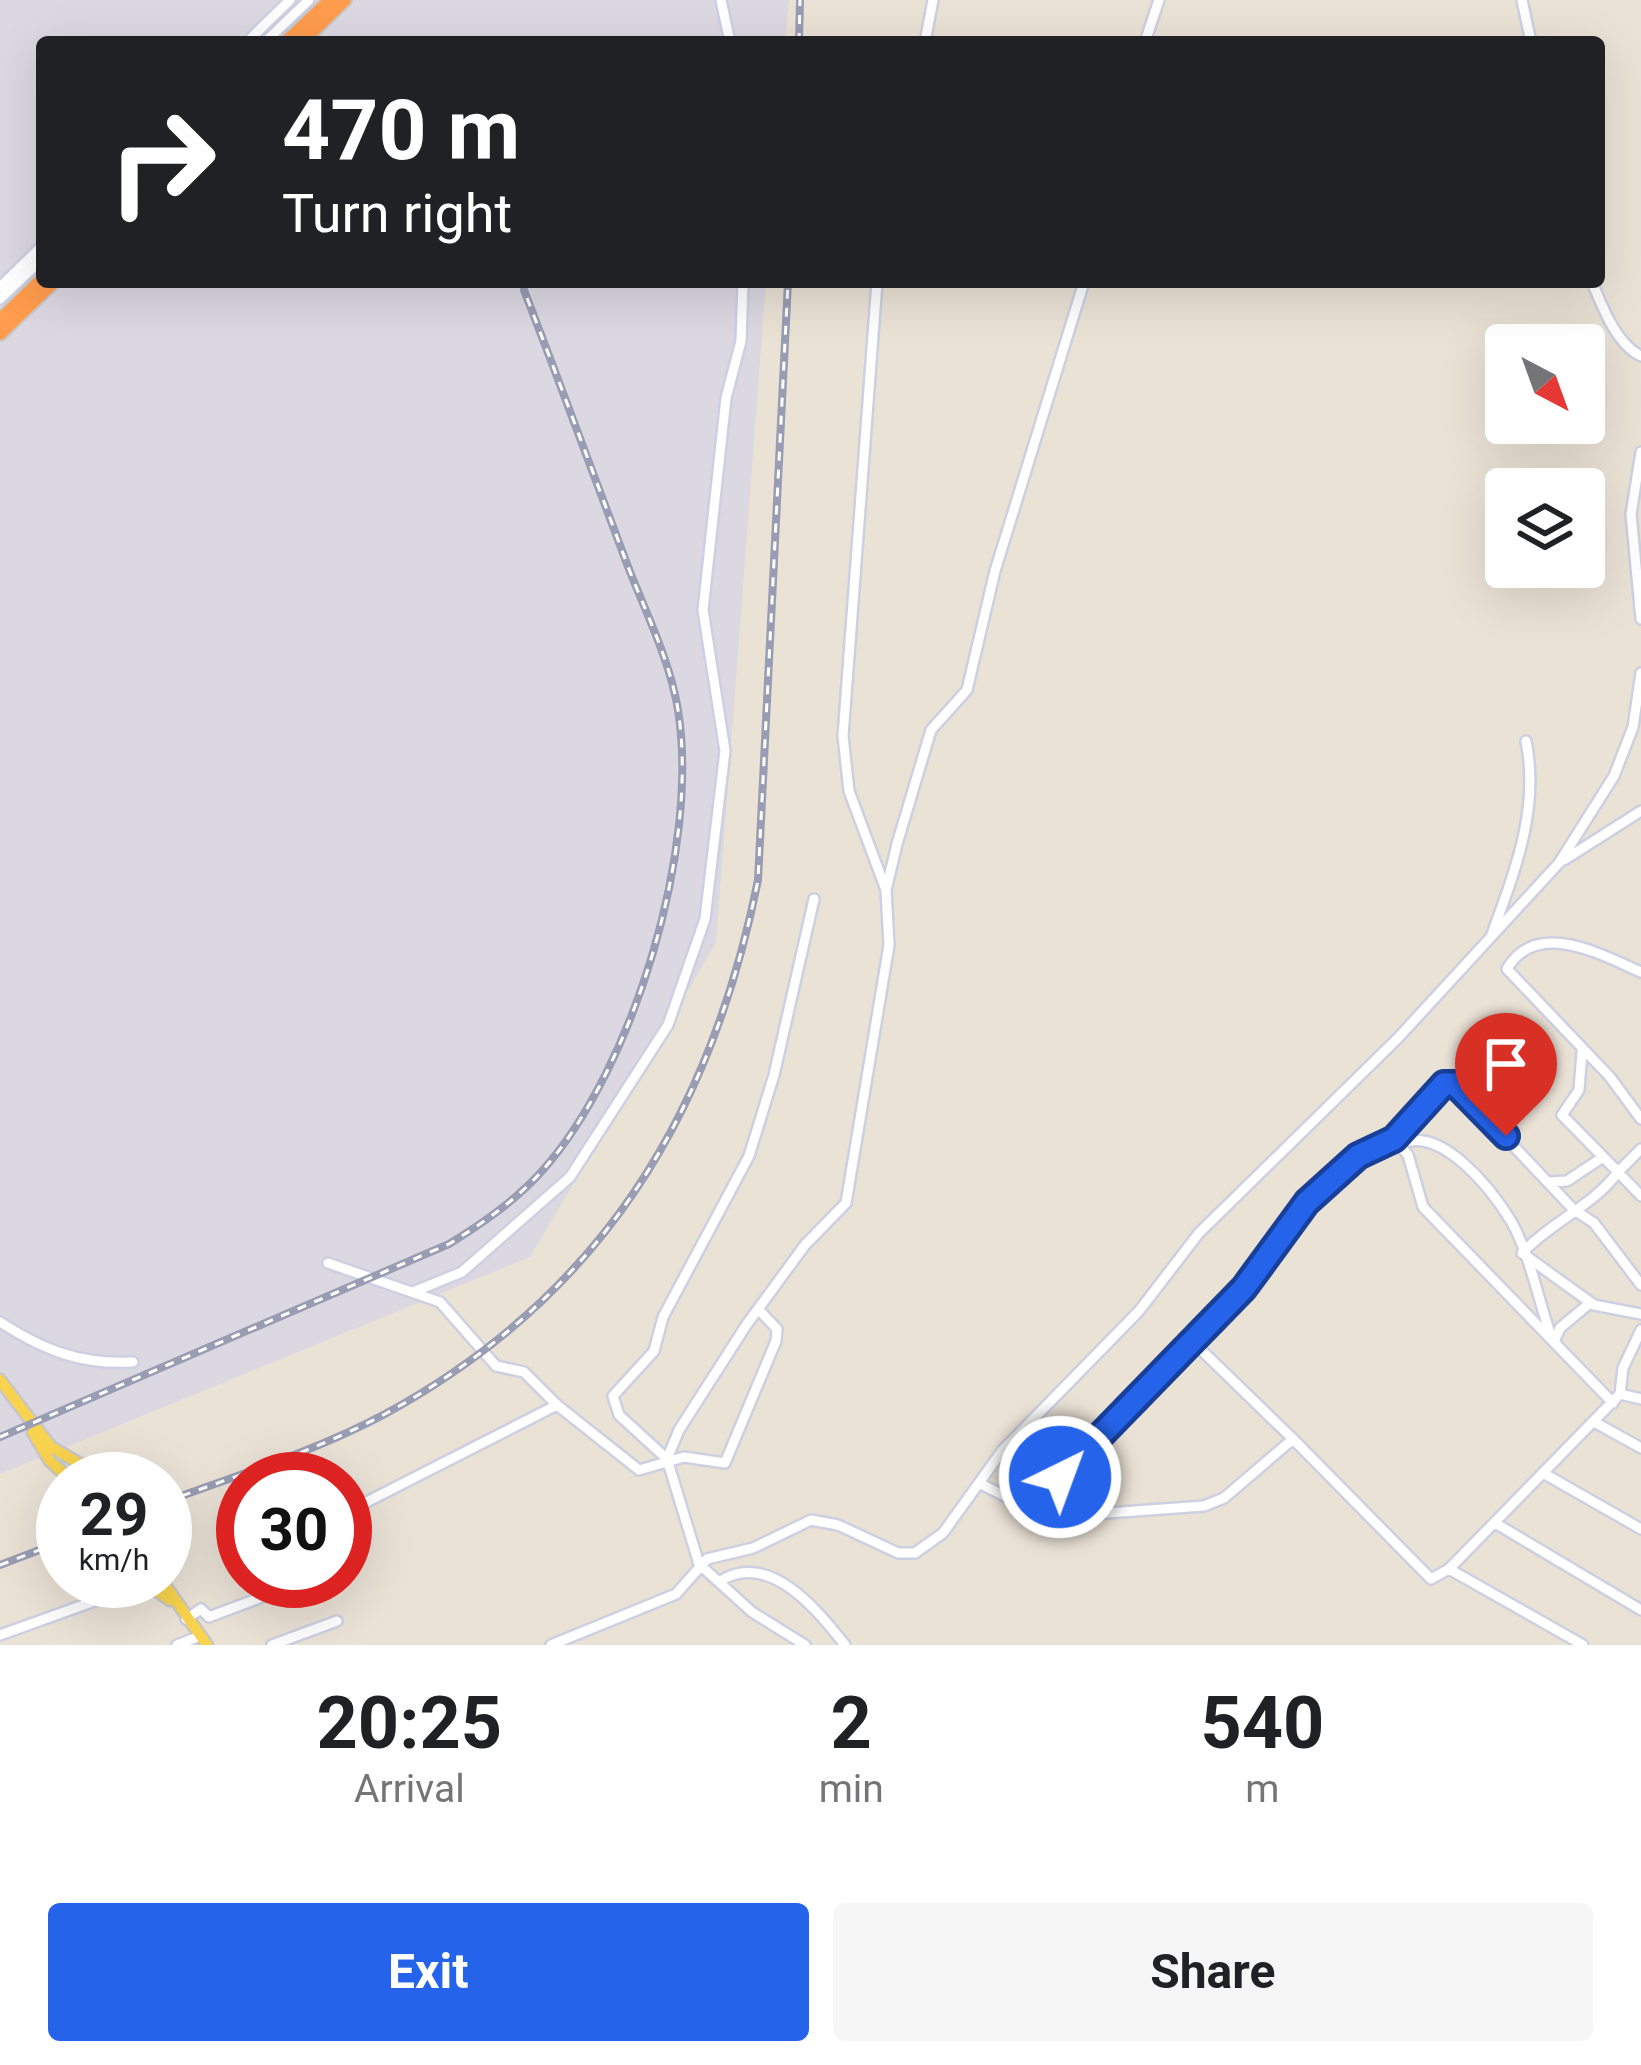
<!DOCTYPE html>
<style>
:root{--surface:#fff;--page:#f6f6f6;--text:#202124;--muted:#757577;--accent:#2563eb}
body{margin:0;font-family:Roboto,sans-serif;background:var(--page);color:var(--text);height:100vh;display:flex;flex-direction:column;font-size:45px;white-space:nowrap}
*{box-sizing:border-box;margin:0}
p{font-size:39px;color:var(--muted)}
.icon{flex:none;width:66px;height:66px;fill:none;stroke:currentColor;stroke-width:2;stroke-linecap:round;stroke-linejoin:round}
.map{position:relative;height:1645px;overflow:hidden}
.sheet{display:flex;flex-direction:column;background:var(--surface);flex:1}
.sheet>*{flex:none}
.top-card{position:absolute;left:36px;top:36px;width:1569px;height:252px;border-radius:12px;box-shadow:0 12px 48px #0002;background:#202124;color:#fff;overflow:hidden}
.needle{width:78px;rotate:139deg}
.fabs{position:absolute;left:1485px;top:324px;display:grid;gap:24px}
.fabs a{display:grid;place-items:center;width:120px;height:120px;border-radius:12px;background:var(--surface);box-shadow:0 12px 48px #0002;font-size:60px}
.speed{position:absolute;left:36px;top:1452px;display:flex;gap:24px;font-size:60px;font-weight:700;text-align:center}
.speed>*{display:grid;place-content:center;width:156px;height:156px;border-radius:50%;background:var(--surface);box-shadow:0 12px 48px #0002;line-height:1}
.speed small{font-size:30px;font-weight:400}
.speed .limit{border:18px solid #d22;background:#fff;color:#111}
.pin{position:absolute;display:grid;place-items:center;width:102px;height:102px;color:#fff;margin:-123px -51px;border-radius:50% 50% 50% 0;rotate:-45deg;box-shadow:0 0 12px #0007}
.pin .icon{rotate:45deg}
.me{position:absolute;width:132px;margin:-66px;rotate:42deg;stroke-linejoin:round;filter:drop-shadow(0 0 9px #0008)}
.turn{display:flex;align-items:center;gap:42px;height:252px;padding:0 48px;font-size:54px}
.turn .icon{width:156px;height:156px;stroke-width:2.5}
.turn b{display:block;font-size:84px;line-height:102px}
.eta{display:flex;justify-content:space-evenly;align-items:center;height:204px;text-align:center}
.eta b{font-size:72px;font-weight:700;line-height:84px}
.primary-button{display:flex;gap:24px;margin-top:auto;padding:24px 48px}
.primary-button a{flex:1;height:138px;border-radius:12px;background:var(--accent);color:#fff;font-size:48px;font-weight:700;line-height:138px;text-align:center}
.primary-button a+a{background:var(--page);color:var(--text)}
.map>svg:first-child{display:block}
.industrial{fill:#dbd8e2}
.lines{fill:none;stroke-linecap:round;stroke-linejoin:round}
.minor-casing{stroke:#ccd0e1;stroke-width:14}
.major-casing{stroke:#c7c7c7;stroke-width:15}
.highway-casing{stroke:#c7c7c7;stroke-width:16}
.minor{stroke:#fff;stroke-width:9}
.major{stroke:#f9d34d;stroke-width:10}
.highway{stroke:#ff9c4d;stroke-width:12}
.rail-casing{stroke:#999db3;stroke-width:8}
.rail{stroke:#fff;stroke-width:3;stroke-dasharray:9;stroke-linecap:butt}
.route-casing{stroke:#184099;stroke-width:30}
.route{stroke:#2563eb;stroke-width:21}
</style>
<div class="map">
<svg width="1641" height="1645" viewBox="0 0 1641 1645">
<rect width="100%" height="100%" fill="#ebe2d6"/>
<path class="industrial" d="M0,0H789L785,42H42V282H766L716,943L530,1257L0,1474Z"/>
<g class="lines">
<defs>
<path id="minor" d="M721,0L730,42
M1522,0L1531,42
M247,42L290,0
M265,42L309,0
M925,42L933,0
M1145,42L1159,0
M877,282L843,736L849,791L886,890
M1592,282C1602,306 1616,344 1641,356
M0,287L42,246
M0,299L42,259
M1641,452L1631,514L1641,619
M1564,860L1641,811
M1491,937C1514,873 1540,810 1526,741
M1641,972C1602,955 1536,918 1507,969L1610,1077L1641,1119
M1582,1052L1579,1090L1562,1115L1618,1172C1593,1206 1551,1222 1522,1253L1594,1305L1641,1314
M1394,1139L1444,1084H1455L1573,1209L1594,1223L1641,1285
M1402,1143C1443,1127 1492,1190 1511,1221C1530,1254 1539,1303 1552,1339
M1641,1149L1618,1172L1641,1196
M1550,1182L1567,1181L1603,1157
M328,1263L440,1302L496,1366L524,1372L557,1405L639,1470L684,1457L725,1463L776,1341L777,1329L760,1311
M413,1292L462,1272L570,1177L668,1025L705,919L725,751L703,610L726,398L741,341L743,282
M0,1322C43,1350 81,1365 133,1362
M1192,1341L1293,1439
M1554,1342L1560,1328L1590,1303
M1620,1394L1623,1368L1641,1330
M1596,1423L1641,1448
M667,1459L679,1430L747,1324L805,1245L846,1203L889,945L886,890L897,844L931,730L967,690L995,571L1084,282
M1543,1473L1641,1529
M983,1485L1034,1511L1107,1513L1204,1506L1224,1498L1293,1439L1431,1579L1449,1569L1620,1394L1641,1399
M1034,1511C1096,1430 1171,1364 1241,1291C1288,1242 1321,1156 1394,1139L1408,1155L1423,1207L1613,1403
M345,1513L557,1405
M1495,1523L1641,1610
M1449,1569L1583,1645
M720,1581C770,1550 818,1611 845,1645
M186,1619L201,1609L209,1617L304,1581
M0,1635L103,1598
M177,1645L200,1636
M272,1645L337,1621
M551,1645L676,1594L707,1559L753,1548L811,1520L838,1525L898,1553H915L943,1533L1002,1451L1139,1311L1199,1233L1398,1038L1559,863L1614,776L1633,727L1641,673
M805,1645L752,1612L699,1564L667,1459L619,1415L613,1396L654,1351L663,1317L749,1156L774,1075L814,899"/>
<path id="major" d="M0,1380L51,1447L106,1479
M33,1433L50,1461L70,1479
M143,1581L170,1600
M162,1581L207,1645"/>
<path id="highway" d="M286,42L330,0
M302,42L345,0
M0,320L42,279
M0,334L54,282"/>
</defs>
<use href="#minor" class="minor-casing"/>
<use href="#major" class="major-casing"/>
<use href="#highway" class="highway-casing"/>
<use href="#minor" class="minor"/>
<use href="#major" class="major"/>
<use href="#highway" class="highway"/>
<defs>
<path id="rail" d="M799,42L800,0
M0,1437L449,1244C483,1223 515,1201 542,1171C634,1069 700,846 678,710C670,660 645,611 627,564C593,472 559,381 524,290
M165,1502C238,1475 316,1451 385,1414C600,1297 711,1116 758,880L788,282
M0,1565L63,1541"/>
</defs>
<use href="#rail" class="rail-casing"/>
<use href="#rail" class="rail"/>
</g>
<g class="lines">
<defs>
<path id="route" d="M1060,1477L1244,1288L1307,1202L1358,1156L1394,1139L1444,1084H1455L1506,1136"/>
</defs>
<use href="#route" class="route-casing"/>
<use href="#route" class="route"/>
</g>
</svg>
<div class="fabs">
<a><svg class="needle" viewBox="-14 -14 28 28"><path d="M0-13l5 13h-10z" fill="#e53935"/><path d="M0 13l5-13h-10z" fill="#757577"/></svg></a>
<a><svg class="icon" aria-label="layers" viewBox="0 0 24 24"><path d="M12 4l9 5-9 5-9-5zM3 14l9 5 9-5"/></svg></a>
</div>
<div class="speed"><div>29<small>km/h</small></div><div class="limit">30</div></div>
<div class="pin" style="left:1506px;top:1136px;background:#d93025"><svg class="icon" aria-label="arrive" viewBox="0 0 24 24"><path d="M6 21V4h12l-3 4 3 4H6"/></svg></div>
<svg class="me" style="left:1060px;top:1477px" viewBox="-20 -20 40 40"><circle r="17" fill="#2563eb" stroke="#fff" stroke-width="3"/><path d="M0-11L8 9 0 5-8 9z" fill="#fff"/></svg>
<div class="top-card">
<div class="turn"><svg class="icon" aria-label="right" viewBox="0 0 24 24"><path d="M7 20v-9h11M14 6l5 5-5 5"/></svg><div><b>470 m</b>Turn right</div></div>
</div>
</div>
<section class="sheet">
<div class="eta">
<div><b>20:25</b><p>Arrival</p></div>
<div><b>2</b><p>min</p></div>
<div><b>540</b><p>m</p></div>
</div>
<div class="primary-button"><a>Exit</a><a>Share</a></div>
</section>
